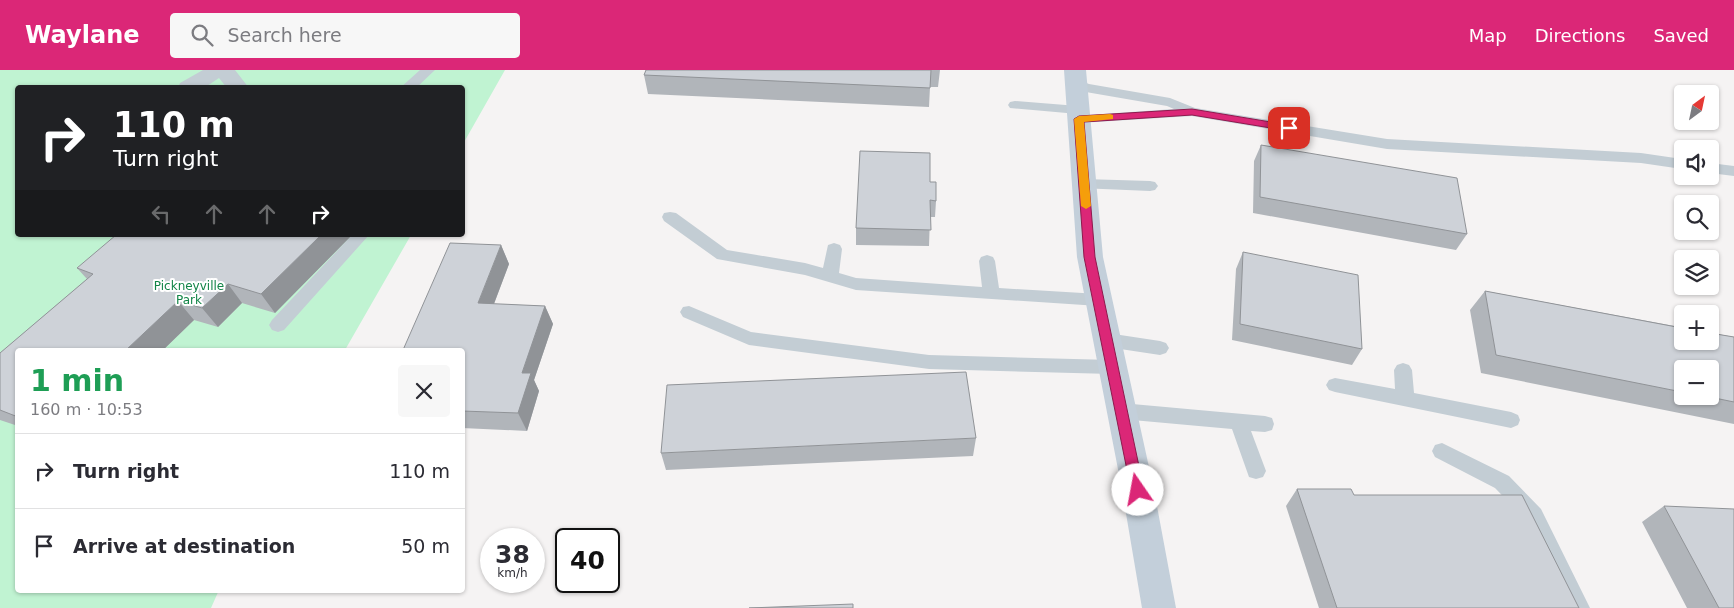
<!DOCTYPE html>
<meta charset="utf-8">
<style>
:root{--surface:#fff;--page:#f7f7f7;--text:#2b2b33;--muted:#7c7c81;--line:#e1e1e2;--accent:#db2777}
body{margin:0;font-family:"DejaVu Sans",sans-serif;background:var(--page);color:var(--text);height:100vh;display:flex;flex-direction:column;font-size:19px;white-space:nowrap}
*{box-sizing:border-box;margin:0}
p{font-size:16px;color:var(--muted)}
.icon{flex:none;width:28px;height:28px;fill:none;stroke:currentColor;stroke-width:2;stroke-linecap:round;stroke-linejoin:round}
.map{position:relative;flex:1;overflow:hidden}
.sheet{position:absolute;left:15px;top:278px;width:450px;height:245px;display:flex;flex-direction:column;background:var(--surface);border-radius:5px;box-shadow:0 1px 4px #0004}
.sheet>*{flex:none}
.top-card{position:absolute;left:15px;top:15px;width:450px;height:152px;border-radius:5px;box-shadow:0 1px 4px #0004;background:#202124;color:#fff;overflow:hidden}
.needle{width:32px;rotate:33deg}
.controls{position:absolute;left:1674px;top:15px;display:grid;gap:10px}
.controls a{display:grid;place-items:center;width:45px;height:45px;border-radius:5px;background:var(--surface);box-shadow:0 1px 4px #0004;font-size:25px}
.speed{position:absolute;left:480px;top:458px;display:flex;gap:10px;font-size:25px;font-weight:700;text-align:center}
.speed>*{display:grid;place-content:center;width:65px;height:65px;border-radius:50%;background:var(--surface);box-shadow:0 1px 4px #0004;line-height:1}
.speed small{font-size:12px;font-weight:400}
.speed .limit{border:2px solid #111;border-radius:8px;background:#fff;color:#111}
.pin{position:absolute;display:grid;place-items:center;width:42px;height:42px;color:#fff;margin:-21px;border-radius:10px;box-shadow:0 2px 8px #0006}
.me{position:absolute;width:55px;margin:-28px;rotate:348deg;stroke-linejoin:round;filter:drop-shadow(0 0 4px #0008)}
.turn{display:flex;align-items:center;gap:18px;height:105px;padding:0 15px;font-size:22px}
.turn .icon{width:65px;height:65px;stroke-width:2.5}
.turn b{display:block;font-size:35px;line-height:42px}
.lanes{display:flex;align-items:center;height:48px;padding:0 15px;background:#0003;justify-content:center;gap:25px;direction:ltr}
.lanes .off{opacity:.35}
.round{display:grid;place-items:center;flex:none;width:52px;height:52px;border-radius:5px;background:var(--page)}
.summary{display:flex;align-items:center;justify-content:space-between;height:85px;padding:0 15px}
h1{font-size:30px;font-weight:700;line-height:38px;color:#1e9e55}
ul{padding:0;list-style:none}
li{display:flex;align-items:center;gap:15px;height:75px;padding:0 15px;border-top:1px solid var(--line)}
li div{flex:1}
li b{display:block;font-size:19px}
li em{font-style:normal}
header{display:flex;align-items:center;gap:30px;box-sizing:border-box;height:70px;padding:0 25px;background:var(--accent);color:#fff}
header strong{font-size:24px}
nav{display:flex;gap:28px;margin-inline-start:auto;font-size:18px}
.search{width:350px;height:45px;background:var(--page);display:flex;align-items:center;gap:12px;box-sizing:border-box;padding:0 18px;border-radius:5px;color:var(--muted);font-size:19px}
.map>svg:first-child{display:block}
.green{fill:#c0f3d2}
.lines{fill:none;stroke-linecap:round;stroke-linejoin:round}
.lane{fill:#c3cdd4;fill-rule:evenodd}
.street{fill:#c3cdd4;fill-rule:evenodd}
.secondary{fill:#c3cfda;fill-rule:evenodd}
.wall{fill:#b1b5ba;fill-rule:evenodd}
.shaded-wall{fill:#909397}
.building{fill:#ced2d8;stroke:#909397}
.route{fill:#db2777;stroke:#8e194d}
.slow{fill:#f59e0b}
.labels{text-anchor:middle;stroke-width:4;stroke-linejoin:round;paint-order:stroke}
.park-label{font-size:12px;fill:#128447;stroke:#fff}
</style>
<header>
<strong>Waylane</strong>
<div class="search"><svg class="icon" aria-label="search" viewBox="0 0 24 24"><circle cx="10" cy="10" r="6"/><path d="M15 15l6 6"/></svg>Search here</div>
<nav><a>Map</a><a>Directions</a><a>Saved</a></nav>
</header>
<div class="map">
<svg width="1734" height="538" viewBox="0 0 1734 538">
<rect width="100%" height="100%" fill="#f5f3f3"/>
<path class="green" d="M0,0H505L463,74L462,18H18V165H411L345,280H18V520H219L211,538H0Z"/>
<g class="lines">
<path class="lane" d="M420,0H435L416,18H400Z
M1076,9L1089,14L1170,28L1195,38L1387,69L1641,83L1682,89V99L1641,93L1387,79L1192,46L1079,53L1074,52L1072,49L1074,46L1174,39L1167,36L1080,21L1069,13Z
M1015,31L1078,36L1083,37L1085,40L1083,43L1078,44L1010,38L1008,35L1010,32Z
M1710,93L1734,96V106L1710,103Z
M1084,109L1150,111L1155,112L1158,116L1155,120L1150,121L1079,118L1076,114L1079,110Z
M670,142L676,143L727,180L805,193L823,198L828,175L834,173L840,175L842,179L839,203L856,208L982,217L979,191L981,187L987,185L993,187L995,191L999,218L1099,224L1105,226L1107,230L1105,234L1099,236L856,220L805,205L717,189L664,151L662,147L664,143Z
M352,165H369L284,260L278,262L272,260L269,255L272,250Z
M689,236L751,262L929,285L1112,290L1118,292L1121,297L1118,302L1112,304L929,299L749,275L683,247L680,242L683,237Z
M1107,263L1160,271L1166,273L1169,278L1166,283L1160,285L1107,277L1101,275L1098,270L1101,265Z
M1403,293L1409,295L1412,300L1414,323L1511,342L1518,345L1520,350L1518,355L1511,358L1335,322L1329,320L1326,315L1329,310L1335,308L1395,319L1394,300L1397,295Z
M1121,333L1265,346L1272,348L1274,354L1272,360L1265,362L1251,361L1266,401L1263,407L1256,409L1249,407L1232,359L1121,349L1114,346L1112,341L1114,336Z
M1442,373L1509,406L1541,439L1590,538H1568L1527,451L1495,418L1435,387L1432,381L1435,375Z"/>
<path class="street" d="M203,0H235L249,18H227L219,8L204,18H178L180,13Z"/>
<path class="secondary" d="M1064,0H1086L1103,187L1154,420L1176,538H1142L1122,420L1077,187Z"/>
</g>
<path class="wall" d="M646,0H940L938,17H930L929,37L648,24L644,5Z
M1261,75L1467,164L1456,180L1253,143L1254,91Z
M930,112L936,131L935,147H930L929,176L856,175V158Z
M351,166L275,243L242,233L218,257L194,250L163,280H18V356L0,350V283L87,209L77,198Z
M501,175L509,194L494,234L545,236L553,254L534,310L539,321L527,361L462,358V280Z
M1243,182L1362,279L1352,295L1232,270L1236,199Z
M1485,221L1734,267V354L1481,303L1470,240ZM1682,299L1710,326H1682Z
M976,368L973,386L666,400L661,383Z
M1297,419L1354,425L1579,538H1319L1286,436Z
M1664,436L1734,538H1687L1642,452Z"/>
<path class="shaded-wall" d="M321,165H350L351,166L275,243L261,224Z
M501,175L509,194L487,252L478,233Z
M228,214L242,233L218,257L202,238Z
M178,231L194,250L163,280H126Z
M545,236L553,254L534,310L539,321L527,361L518,343L522,303Z"/>
<path class="building" d="M646,0H931L930,18L644,5Z
M1261,75L1457,108L1467,164L1260,127Z
M860,81L930,83V112H936V131L930,130L931,160L856,158Z
M116,165H321L261,224L228,214L202,238L178,231L126,280H18V347L0,340V283L93,204L77,198Z
M450,173L501,175L478,233L545,236L522,303H531L518,343L462,341V280H403Z
M1243,182L1358,205L1362,279L1240,254Z
M1485,221L1682,258V271H1710V263L1734,267V332L1705,326H1710V299H1682V322L1496,285Z
M966,302L976,368L661,383L667,315Z
M1297,419H1351L1354,425H1522L1579,538H1337Z
M1664,436L1734,439V538H1719Z
M853,534V538H749Z"/>
<path class="route" d="M1192,39L1289,55L1294,58L1289,61L1192,45L1084,52L1095,187L1144,420L1142,424L1138,426L1133,424L1131,420L1084,187L1074,49L1079,46Z"/>
<path class="slow" d="M1110,44L1113,45V49L1084,52L1091,136L1086,139L1081,136L1074,49L1079,46Z"/>
<g class="labels">
<g class="park-label">
<text x="189" y="220">Pickneyville<tspan x="189" dy="14">Park</tspan></text>
</g>
</g>
</svg>
<div class="controls">
<a><svg class="needle" viewBox="-14 -14 28 28"><path d="M0-13l5 13h-10z" fill="#e53935"/><path d="M0 13l5-13h-10z" fill="#7c7c81"/></svg></a>
<a><svg class="icon" aria-label="sound" viewBox="0 0 24 24"><path d="M4 9h4l5-4v14l-5-4H4zM17 9q2 3 0 6"/></svg></a>
<a><svg class="icon" aria-label="search" viewBox="0 0 24 24"><circle cx="10" cy="10" r="6"/><path d="M15 15l6 6"/></svg></a>
<a><svg class="icon" aria-label="layers" viewBox="0 0 24 24"><path d="M12 4l9 5-9 5-9-5zM3 14l9 5 9-5"/></svg></a>
<a>+</a>
<a>−</a>
</div>
<div class="speed"><div>38<small>km/h</small></div><div class="limit">40</div></div>
<div class="pin" style="left:1289px;top:58px;background:#d93025"><svg class="icon" aria-label="arrive" viewBox="0 0 24 24"><path d="M6 21V4h12l-3 4 3 4H6"/></svg></div>
<svg class="me" style="left:1138px;top:420px" viewBox="-20 -20 40 40"><circle r="19" fill="#fff"/><path d="M0-13L10 11 0 6-10 11z" fill="#db2777"/></svg>
<div class="top-card">
<div class="turn"><svg class="icon" aria-label="right" viewBox="0 0 24 24"><path d="M7 20v-9h11M14 6l5 5-5 5"/></svg><div><b>110 m</b>Turn right</div></div>
<div class="lanes"><svg class="icon off" aria-label="left" viewBox="0 0 24 24"><path d="M17 20v-9H6M10 6l-5 5 5 5"/></svg><svg class="icon off" aria-label="ahead" viewBox="0 0 24 24"><path d="M12 20V5M6 11l6-6 6 6"/></svg><svg class="icon off" aria-label="ahead" viewBox="0 0 24 24"><path d="M12 20V5M6 11l6-6 6 6"/></svg><svg class="icon" aria-label="right" viewBox="0 0 24 24"><path d="M7 20v-9h11M14 6l5 5-5 5"/></svg></div>
</div>
<section class="sheet">
<div class="summary"><div><h1>1 min</h1><p>160 m · 10:53</p></div><a class="round"><svg class="icon" aria-label="close" viewBox="0 0 24 24"><path d="M6 6l12 12M18 6L6 18"/></svg></a></div>
<ul>
<li><svg class="icon" aria-label="right" viewBox="0 0 24 24"><path d="M7 20v-9h11M14 6l5 5-5 5"/></svg><div><b>Turn right</b></div><em>110 m</em></li>
<li><svg class="icon" aria-label="arrive" viewBox="0 0 24 24"><path d="M6 21V4h12l-3 4 3 4H6"/></svg><div><b>Arrive at destination</b></div><em>50 m</em></li>
</ul>
</section>
</div>
